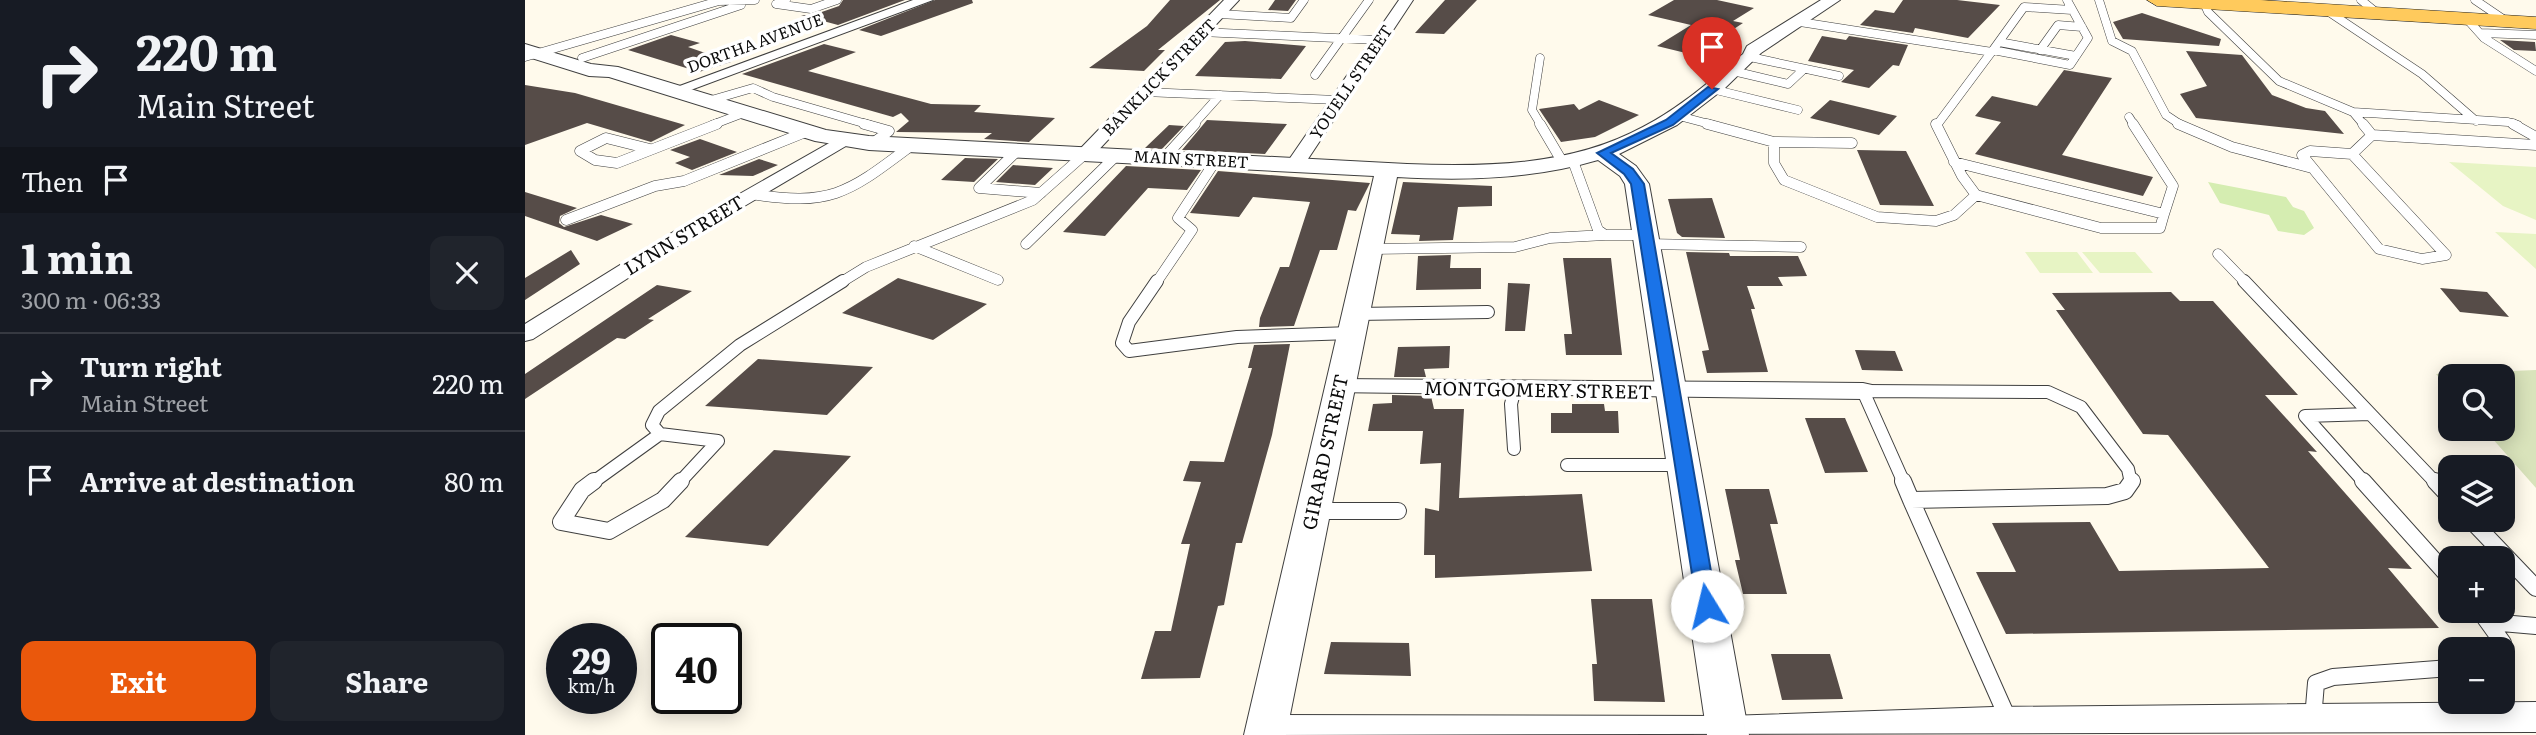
<!DOCTYPE html>
<meta charset="utf-8">
<style>
:root{--surface:#171b24;--page:#20242c;--text:#f1f3f6;--muted:#9ea1a6;--line:#363941;--accent:#ea580c}
body{margin:0;font-family:Literata,serif;background:var(--page);color:var(--text);height:100vh;display:flex;flex-direction:column;font-size:26px;white-space:nowrap}
*{box-sizing:border-box;margin:0}
p{font-size:23px;color:var(--muted)}
.icon{flex:none;width:38px;height:38px;fill:none;stroke:currentColor;stroke-width:2;stroke-linecap:round;stroke-linejoin:round}
.map{position:relative;flex:1;overflow:hidden}
.sheet{display:flex;flex-direction:column;background:var(--surface);width:525px}
.sheet>*{flex:none}
.guide{background:#171b24;color:var(--text);overflow:hidden}
.buttons{position:absolute;left:1913px;top:364px;display:grid;gap:14px}
.buttons a{display:grid;place-items:center;width:77px;height:77px;border-radius:14px;background:var(--surface);box-shadow:0 4px 18px #0003;font-size:35px}
.speed{position:absolute;left:21px;top:623px;display:flex;gap:14px;font-size:35px;font-weight:700;text-align:center}
.speed>*{display:grid;place-content:center;width:91px;height:91px;border-radius:50%;background:var(--surface);box-shadow:0 4px 18px #0003;line-height:1}
.speed small{font-size:18px;font-weight:400}
.speed .limit{border:4px solid #111;border-radius:10px;background:#fff;color:#111}
.pin{position:absolute;display:grid;place-items:center;width:60px;height:60px;color:#fff;margin:-72px -30px;border-radius:50% 50% 50% 0;rotate:-45deg;box-shadow:0 0 7px #0007}
.pin .icon{rotate:45deg}
.me{position:absolute;width:77px;margin:-38px;rotate:351deg;stroke-linejoin:round;filter:drop-shadow(0 0 5px #0008)}
.turn{display:flex;align-items:center;gap:24px;height:147px;padding:0 21px;font-size:32px}
.turn .icon{width:91px;height:91px;stroke-width:2.5}
.turn b{display:block;font-size:49px;line-height:60px}
.then{display:flex;align-items:center;height:66px;padding:0 21px;background:#0003;gap:14px;font-size:26px}
.round{display:grid;place-items:center;flex:none;width:74px;height:74px;border-radius:14px;background:var(--page)}
.overview{display:flex;align-items:center;justify-content:space-between;height:119px;padding:0 21px}
h1{font-size:42px;font-weight:700;line-height:52px}
.action{display:flex;gap:14px;margin-top:auto;padding:14px 21px}
.action a{flex:1;height:80px;border-radius:14px;background:var(--accent);color:#fff;font-size:28px;font-weight:700;line-height:80px;text-align:center}
.action a+a{background:var(--page);color:var(--text)}
ul{padding:0;list-style:none}
li{display:flex;align-items:center;gap:21px;height:98px;padding:0 21px;border-top:2px solid var(--line)}
li div{flex:1}
li b{display:block;font-size:26px}
li em{font-style:normal}
main{display:flex;flex:1;min-height:0}
.map>svg:first-child{display:block}
.green{fill:#d5edb1}
.cemetery{fill:#d9e3bb}
.pitch{fill:#e7f4c4}
.building{fill:#564c48}
.lines{fill:none;stroke-linecap:round;stroke-linejoin:round}
.service-far3-casing{stroke:#3f3f3f;stroke-width:9}
.service-far2-casing{stroke:#3f3f3f;stroke-width:11}
.service-far1-casing{stroke:#3f3f3f;stroke-width:14}
.service-casing{stroke:#3f3f3f;stroke-width:18}
.minor-casing{stroke:#3f3f3f;stroke-width:2}
.tertiary-casing{stroke:#3f3f3f;stroke-width:2}
.primary-casing{stroke:#1d1d1d;stroke-width:1}
.service-far3{stroke:#fff;stroke-width:8}
.service-far2{stroke:#fff;stroke-width:10}
.service-far1{stroke:#fff;stroke-width:12}
.service{stroke:#fff;stroke-width:16}
.minor{fill:#fff;fill-rule:evenodd}
.tertiary{fill:#fff;fill-rule:evenodd}
.primary{fill:#ffca5c;fill-rule:evenodd}
.route{fill:#1a73e8;stroke:#114b97;stroke-width:2}
.labels{text-anchor:middle;stroke-width:7;stroke-linejoin:round;paint-order:stroke}
.far-street-label{font-size:16px;fill:#0c0c0c;stroke:#fff}
.street-label{font-size:19px;fill:#0c0c0c;stroke:#fff}
</style>
<main>
<section class="sheet">
<div class="guide">
<div class="turn"><svg class="icon" aria-label="right" viewBox="0 0 24 24"><path d="M7 20v-9h11M14 6l5 5-5 5"/></svg><div><b>220 m</b>Main Street</div></div>
<div class="then">Then<svg class="icon" aria-label="arrive" viewBox="0 0 24 24"><path d="M6 21V4h12l-3 4 3 4H6"/></svg></div>
</div>
<div class="overview"><div><h1>1 min</h1><p>300 m · 06:33</p></div><a class="round"><svg class="icon" aria-label="close" viewBox="0 0 24 24"><path d="M6 6l12 12M18 6L6 18"/></svg></a></div>
<ul>
<li><svg class="icon" aria-label="right" viewBox="0 0 24 24"><path d="M7 20v-9h11M14 6l5 5-5 5"/></svg><div><b>Turn right</b><p>Main Street</p></div><em>220 m</em></li>
<li><svg class="icon" aria-label="arrive" viewBox="0 0 24 24"><path d="M6 21V4h12l-3 4 3 4H6"/></svg><div><b>Arrive at destination</b></div><em>80 m</em></li>
</ul>
<div class="action"><a>Exit</a><a>Share</a></div>
</section>
<div class="map">
<svg width="2011" height="735" viewBox="0 0 2011 735">
<rect width="100%" height="100%" fill="#fffaec"/>
<path class="green" d="M1683,182L1761,197L1768,207L1779,211L1789,228L1779,235L1753,231L1744,215L1695,203Z"/>
<path class="cemetery" d="M2011,370V488L1959,429H1978V376H1925V390L1911,374Z"/>
<path class="pitch" d="M1924,162L2011,167V220L1978,206Z
M1970,232L2011,234V269Z
M1500,252H1552L1568,273H1515Z
M1557,252H1610L1628,273H1575Z"/>
<path class="building" d="M318,0H380L313,25L276,15H288L314,6Z
M410,0H447L448,3L356,36L334,30Z
M645,0H695L633,50H640L619,71L564,68L622,26Z
M750,0H771L763,11L743,10Z
M920,0H952L919,34L890,33Z
M1149,0H1192L1229,8L1208,21L1218,23L1169,55L1132,46L1166,25L1123,15Z
M1378,0H1432L1475,5L1443,38L1390,28L1388,33L1335,25L1350,10L1369,13Z
M1617,13L1696,39L1694,46L1598,39L1588,22Z
M146,35L175,43L163,47L206,62L174,72L103,50Z
M1297,36L1321,40L1324,36L1383,45L1374,66L1368,65L1344,88L1316,82L1329,70L1283,61Z
M1975,40L2010,42L2011,51L1989,50Z
M720,41L781,46L756,79L670,76L700,42Z
M299,44L331,52L283,71L406,104L456,105L449,112L530,118L504,142L459,139L467,133L371,132L384,121L376,113L368,117L217,74Z
M1661,51L1717,55L1747,95L1781,108L1800,111L1819,134L1671,118L1655,94L1682,86Z
M1539,70L1587,78L1537,155L1628,177L1618,196L1450,154L1476,122L1450,116L1467,96L1512,106Z
M0,85L50,93L160,125L126,142L62,123L0,145Z
M1074,100L1114,115L1070,137L1036,142L1014,109L1049,104L1054,110Z
M1305,100L1372,116L1354,135L1285,118Z
M682,120L762,124L740,154L657,150Z
M644,125L659,126L637,149L620,148Z
M175,139L212,152L167,170L150,163L165,157L145,150Z
M1332,150L1381,151L1409,206L1355,205Z
M440,158L473,159L449,182L416,180Z
M234,159L253,165L228,176L194,175Z
M488,165L528,168L510,185L471,182Z
M601,166L676,170L662,190L623,188L580,236L538,232Z
M693,171L845,183L831,211L823,210L812,250H795L769,326L734,327L735,318L755,267H764L785,202L728,197L714,217L665,213Z
M878,182L967,186V206L933,207L928,240L894,241L895,235L866,234Z
M0,192L52,208L35,216L34,223L39,227L76,215L108,224L72,241L0,216Z
M1187,198L1200,238L1157,237L1152,233L1143,199Z
M46,250L55,264L0,300V278Z
M1161,252L1204,253L1205,256H1273L1282,276L1253,277L1258,286H1222L1230,309H1226L1243,372L1182,373L1177,351L1184,350Z
M926,255L925,268H956V289L891,290L893,256Z
M1038,258H1086L1097,355H1041L1039,334H1047Z
M373,278L462,304L408,340L317,313Z
M983,283L1005,284L1000,331H980Z
M132,285L167,291L123,319L129,320L100,339L92,338L0,399V374Z
M1915,288L1962,292L1984,317L1935,312Z
M1646,292L1655,301H1688L1773,395H1740L1792,452L1783,451L1887,569L1863,568L1914,628L1481,634L1451,572H1491L1467,523L1565,522L1594,571L1744,568L1643,435L1618,434L1531,310H1540L1527,293Z
M765,344L747,435L717,543H711L699,605L693,606L675,678L616,679L630,631H646L665,544H656L676,482L658,481L665,461L699,462L727,368H723L729,345Z
M925,346L924,368L899,369L901,377H869L873,347Z
M1330,350L1370,351L1378,371L1337,370Z
M233,359L348,367L302,415L180,406Z
M867,395L906,396L909,409H939L934,498L1057,494L1067,571L910,578V555H899L900,508L914,511L916,463L895,464L898,431H843L848,404L867,403Z
M1047,404H1079L1080,411H1093L1094,433H1026V413H1047Z
M1280,418H1320L1343,472L1300,473Z
M249,450L326,456L243,546L160,537Z
M1200,489H1244L1253,524H1245L1262,594H1218L1210,560H1215Z
M1066,599H1127L1140,702L1069,701L1067,664H1072Z
M806,642L884,643L886,676L799,674Z
M1246,654H1305L1318,699L1257,700Z"/>
<g class="lines">
<defs>
<path id="service-far3" d="M261,0L251,4L286,9L312,0
M1574,0L1587,41L1607,51L1641,115L1656,125
M1836,0L1852,13
M1950,0L1981,21
M1679,3L1683,12L1754,81L1828,112L1839,125
M1801,10L1897,74L1951,121
M694,14L766,18L779,0
M1942,19L1959,38L2011,71
M1275,22L1467,52
M676,32L854,40
M1956,33L2011,35
M1474,42L1551,56
M1468,50L1499,7L1547,10
M1515,50L1533,25L1557,27
M0,57L194,1L230,0
M1225,57L1314,76
M57,58L216,5
M1015,58L1007,110L1016,125
M1208,71L1263,84L1279,69
M790,75L844,0
M1187,89L1273,110
M619,92L813,100
M183,101L228,88L248,97L345,125
M1828,112L1983,122L1993,125
M1154,116L1188,125
M1604,117L1609,125
M187,125L221,112
M668,125L695,95
M1412,125L1468,50L1545,65L1563,38L1542,0"/>
<path id="service-far2" d="M339,124L364,131L348,143
M1015,124L1038,163
M1182,124L1249,142L1327,143
M1653,124L1707,147L1787,168
M1988,124L2011,137
M1847,135L2011,145
M1249,142V163L1259,180L1352,217L1411,221L1429,215L1451,195L1437,176L1411,124
M125,149L81,138L55,151L70,160L92,163L192,124
M493,150L454,188L516,193
M1785,151L1827,154L1921,255L1897,259L1854,249L1777,155Z
M1827,154L1847,135L1838,124
M639,158L670,124
M1048,161L1073,230L1080,235H1121
M1429,162L1639,214L1648,186L1608,124
M226,194C308,207 324,192 387,145
M1451,195L1576,228H1635L1639,214
M41,220L130,186L159,181L283,131
M501,244L592,155
M1122,244L1276,247
M389,246L473,280
M846,249L990,247L1025,238L1080,235
M1693,254L1721,283
M315,283L341,267L508,200L560,154
M631,283L667,230L653,218L691,160"/>
<path id="service-far1" d="M632,281L604,322L597,343L604,351L712,337L826,333
M1719,281L1911,483
M831,314L963,312
M193,441L135,434L127,425L134,411L215,345L318,281
M989,449L986,404L990,389
M1042,465H1156
M67,483L135,434
M154,483L193,441
M1379,483L1338,391L1523,392L1556,407L1603,469L1606,483
M1840,483L1780,416L1845,414"/>
<path id="service" d="M69,481L57,490L36,522L84,531L138,500L156,481
M1378,481L1386,500
M1838,481L1925,578
M1910,481L1925,497
M1386,500L1484,721
M1386,500L1582,496L1600,491L1607,481
M789,511H873
M1946,520L2011,588
M1955,611L1978,643L1970,649
M1965,622L2011,626
M1788,719L1791,683L1808,677L1925,668"/>
<path id="minor" d="M388,0H408L155,94H143L141,91Z
M699,0H714L566,158H554L551,154L554,150Z
M874,0H888L777,168H763L761,164Z
M320,134L329,139L326,143L167,237L8,339L0,341V324L153,229Z
M813,379L1338,383L1347,385L1351,391L1347,397L1338,399L804,392L800,387L804,382Z
M2011,702V732L726,735L723,730L729,719L741,715L1202,716L1468,707Z"/>
<path id="tertiary" d="M1296,0H1315L1236,53L1200,88L1152,125L1094,154L1111,166L1124,184L1224,735H1182L1100,184L1095,176L1073,160C1008,179 940,181 872,177L761,735H719L849,176L344,150L290,141L84,77L64,76L0,56V44L66,64L93,67L301,130L344,136L882,164C962,167 1046,166 1118,127C1155,108 1186,80 1218,54L1222,46Z"/>
<path id="primary" d="M1622,0H1735L2011,17V29L1632,6Z"/>
</defs>
<use href="#service-far3" class="service-far3-casing"/>
<use href="#service-far2" class="service-far2-casing"/>
<use href="#service-far1" class="service-far1-casing"/>
<use href="#service" class="service-casing"/>
<use href="#minor" class="minor-casing"/>
<use href="#tertiary" class="tertiary-casing"/>
<use href="#primary" class="primary-casing"/>
<use href="#service-far3" class="service-far3"/>
<use href="#service-far2" class="service-far2"/>
<use href="#service-far1" class="service-far1"/>
<use href="#service" class="service"/>
<use href="#minor" class="minor"/>
<use href="#tertiary" class="tertiary"/>
<use href="#primary" class="primary"/>
</g>
<path class="route" d="M1183,87L1193,89L1148,125L1086,153L1108,169L1119,184L1192,606L1189,612H1175L1172,606L1106,184L1099,174L1072,153L1141,120Z"/>
<g class="labels">
<g class="far-street-label">
<text transform="translate(230 43) rotate(-20)" y="6">DORTHA AVENUE</text>
<text transform="translate(634 77) rotate(-46)" y="6">BANKLICK STREET</text>
<text transform="translate(826 82) rotate(-56)" y="6">YOUELL STREET</text>
<text transform="translate(666 159) rotate(3)" y="6">MAIN STREET</text>
</g>
<g class="street-label">
<text transform="translate(159 235) rotate(-31)" y="7">LYNN STREET</text>
<text transform="translate(1013 390) rotate(1)" y="7">MONTGOMERY STREET</text>
<text transform="translate(800 452) rotate(-78)" y="7">GIRARD STREET</text>
</g>
</g>
</svg>
<div class="buttons">
<a><svg class="icon" aria-label="search" viewBox="0 0 24 24"><circle cx="10" cy="10" r="6"/><path d="M15 15l6 6"/></svg></a>
<a><svg class="icon" aria-label="layers" viewBox="0 0 24 24"><path d="M12 4l9 5-9 5-9-5zM3 14l9 5 9-5"/></svg></a>
<a>+</a>
<a>−</a>
</div>
<div class="speed"><div>29<small>km/h</small></div><div class="limit">40</div></div>
<div class="pin" style="left:1187px;top:89px;background:#d93025"><svg class="icon" aria-label="arrive" viewBox="0 0 24 24"><path d="M6 21V4h12l-3 4 3 4H6"/></svg></div>
<svg class="me" style="left:1182px;top:606px" viewBox="-20 -20 40 40"><circle r="19" fill="#fff"/><path d="M0-13L10 11 0 6-10 11z" fill="#1a73e8"/></svg>
</div>
</main>
